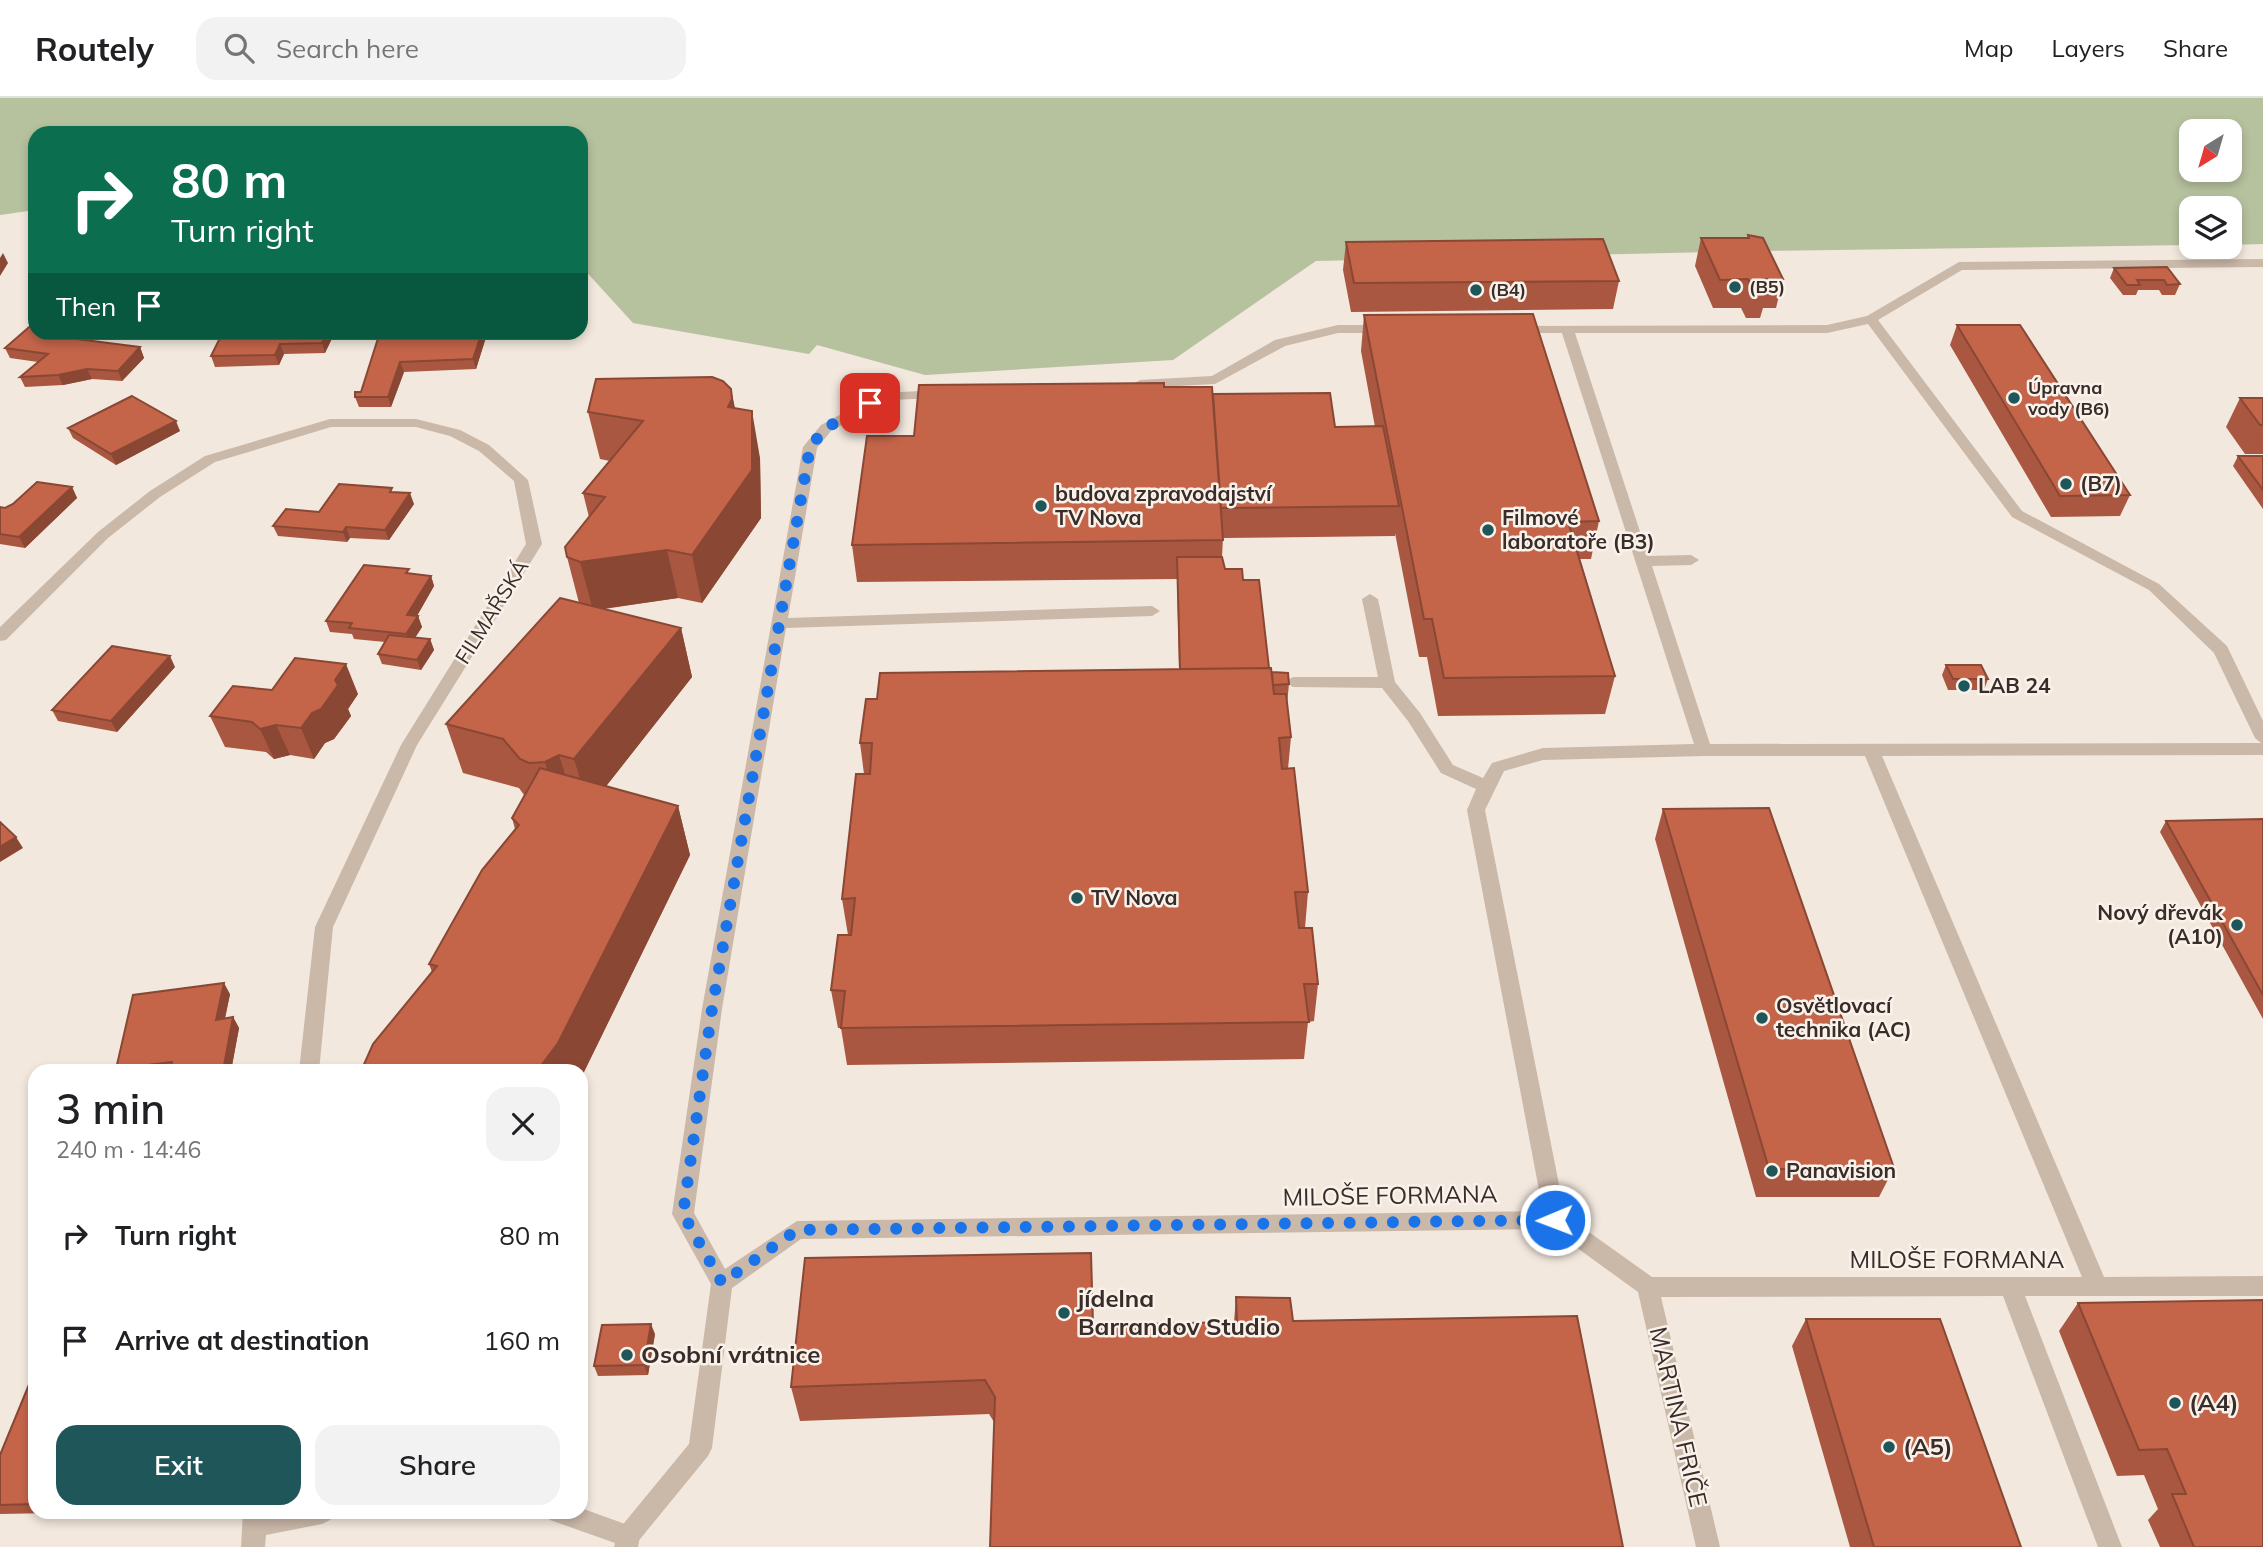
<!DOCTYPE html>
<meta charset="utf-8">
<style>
:root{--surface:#fff;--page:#f2f2f2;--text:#202124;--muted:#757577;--line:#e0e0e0;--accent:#1f5659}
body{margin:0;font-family:Mulish,sans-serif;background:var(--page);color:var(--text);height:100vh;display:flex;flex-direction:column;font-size:26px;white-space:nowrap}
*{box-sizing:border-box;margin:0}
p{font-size:23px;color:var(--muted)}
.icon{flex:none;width:38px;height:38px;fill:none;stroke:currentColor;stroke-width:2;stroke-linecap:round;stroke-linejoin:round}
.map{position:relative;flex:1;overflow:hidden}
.details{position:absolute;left:28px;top:966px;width:560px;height:455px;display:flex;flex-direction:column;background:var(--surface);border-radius:21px;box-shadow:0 4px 10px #0003}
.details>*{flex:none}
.guide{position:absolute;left:28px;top:28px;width:560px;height:214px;border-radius:21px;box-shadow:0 4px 10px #0003;background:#0b6e4f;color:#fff;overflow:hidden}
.needle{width:46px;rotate:217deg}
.tools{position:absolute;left:2179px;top:21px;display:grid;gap:14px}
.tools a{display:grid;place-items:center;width:63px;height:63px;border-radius:14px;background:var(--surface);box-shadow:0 4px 10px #0003;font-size:35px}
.pin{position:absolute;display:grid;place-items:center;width:60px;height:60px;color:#fff;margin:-30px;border-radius:14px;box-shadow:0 4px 10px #0006}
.me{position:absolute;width:77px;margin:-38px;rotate:269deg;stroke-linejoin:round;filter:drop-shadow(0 0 5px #0008)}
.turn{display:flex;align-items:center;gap:24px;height:147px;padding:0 28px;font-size:32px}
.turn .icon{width:91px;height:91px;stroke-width:2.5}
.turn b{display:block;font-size:49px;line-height:60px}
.then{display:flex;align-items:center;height:66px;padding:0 28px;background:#0003;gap:14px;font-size:26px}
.round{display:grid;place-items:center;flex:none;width:74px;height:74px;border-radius:21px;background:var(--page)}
.head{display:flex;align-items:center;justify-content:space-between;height:119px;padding:0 28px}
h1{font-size:42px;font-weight:600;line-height:52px}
.button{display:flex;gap:14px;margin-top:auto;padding:14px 28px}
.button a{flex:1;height:80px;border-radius:21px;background:var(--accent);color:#fff;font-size:28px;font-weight:600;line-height:80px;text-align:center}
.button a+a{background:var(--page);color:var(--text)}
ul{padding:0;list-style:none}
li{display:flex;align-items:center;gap:21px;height:105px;padding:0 28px}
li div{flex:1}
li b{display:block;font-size:26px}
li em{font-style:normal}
header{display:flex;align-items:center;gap:42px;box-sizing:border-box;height:98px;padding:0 35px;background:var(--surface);border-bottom:2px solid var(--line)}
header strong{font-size:33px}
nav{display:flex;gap:38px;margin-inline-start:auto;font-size:24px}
.search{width:490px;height:63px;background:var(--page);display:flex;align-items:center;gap:18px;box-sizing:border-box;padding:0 24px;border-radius:21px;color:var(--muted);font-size:26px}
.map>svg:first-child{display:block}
.green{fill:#b6c19e;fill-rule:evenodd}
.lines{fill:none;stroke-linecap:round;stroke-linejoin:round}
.service{fill:#cab8a9;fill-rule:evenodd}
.minor{fill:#cab8a9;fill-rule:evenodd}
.wall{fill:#a95740}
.shaded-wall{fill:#894734}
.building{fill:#c4654a;stroke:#894734;stroke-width:2}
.route{stroke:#1a73e8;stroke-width:12;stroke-dasharray:0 21.6}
.poi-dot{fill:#1f5659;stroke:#faf2ea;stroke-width:2.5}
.labels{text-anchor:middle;stroke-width:5;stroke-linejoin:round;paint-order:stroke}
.far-poi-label{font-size:18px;font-weight:bold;fill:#382d29;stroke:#faf2ea;text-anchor:start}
.poi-label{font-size:21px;font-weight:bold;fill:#382d29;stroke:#faf2ea;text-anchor:start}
.street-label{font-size:21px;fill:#382d29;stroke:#faf2ea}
.near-street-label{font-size:24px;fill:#382d29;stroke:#faf2ea}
.near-poi-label{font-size:24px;font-weight:bold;fill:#382d29;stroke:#faf2ea;text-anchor:start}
</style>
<header>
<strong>Routely</strong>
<div class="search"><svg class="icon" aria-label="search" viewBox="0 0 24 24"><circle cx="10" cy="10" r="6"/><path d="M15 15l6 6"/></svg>Search here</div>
<nav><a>Map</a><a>Layers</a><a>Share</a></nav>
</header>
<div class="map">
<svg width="2263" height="1449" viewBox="0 0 2263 1449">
<rect width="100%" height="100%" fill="#f2e8de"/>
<path class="green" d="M0,0H2263V146L2230,147V110H2191V147L1756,153L1316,163L1173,262L925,277L817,247L809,256L633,225L581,168V35H35V112L0,117ZM2191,33H2230V72H2191Z"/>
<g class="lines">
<path class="service" d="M2263,161V169L1962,172L1878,222L2022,413L2159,486L2227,548L2263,623V657L1882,658L2104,1179L2263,1178V1198H2025L2122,1449H2098L2003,1198L1661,1199L1720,1449H1696L1638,1194L1551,1131L801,1141L732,1190L712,1350L708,1358L636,1446L630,1449L620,1446L616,1438L620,1430L689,1346L711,1186L672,1116L702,911L803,349L821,327L880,295L941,292L948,296L941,300L888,302L831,333L817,350L788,520L1152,508L1160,513L1152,518L786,530L722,911L694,1115L725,1171L797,1123L1543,1113L1467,712L1476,691L1441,675L1408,623L1382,590L1293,589L1285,584L1293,579H1378L1362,501L1370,496L1378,501L1395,584L1420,615L1453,667L1483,680L1492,665L1543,650L1694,646L1562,235H1517L1512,234V228L1827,227L1867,218L1959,164ZM1868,226L2012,419L2149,492L2214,555L2255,640L2261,645L1710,646L1652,468L1691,467L1699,462L1691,457L1648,458L1575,235H1827ZM1704,658H1865L2082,1179H1652L1565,1117L1485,712L1504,673L1543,662Z
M1338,227H1384L1391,231L1384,235H1338L1285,248L1215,286L1140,290L1133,286L1140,282L1212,278L1275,242Z"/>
<path class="minor" d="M330,321H416L460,332L489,347L528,382L542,446L417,647L333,829L319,973H299L315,829L401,647L526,446L514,383L479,353L450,338L416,329H331L215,364L160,399L108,440L6,542L0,543V529L98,434L150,393L205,358Z
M581,1410L636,1430L640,1438L638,1449H614L615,1445L550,1422L546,1414H581Z
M243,1414H334L330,1422L322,1426L266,1437L265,1449H241Z"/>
</g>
<path class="wall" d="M1748,137L1783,181L1776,210H1763L1760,220H1746L1741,210H1713L1695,168L1701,140H1747Z
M1346,144L1619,183L1613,211L1351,214L1343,172Z
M2114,170L2180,186L2175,197H2162L2159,192H2138L2136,197H2123L2110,180Z
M1364,217L1599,423L1591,461H1580L1615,578L1605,616L1438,618L1427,559H1419L1395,435V438L1223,440L1222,459L1225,471L1243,482L1269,570L1272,574L1289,586L1287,606L1291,639L1288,671L1308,794L1305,830L1318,886L1314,923L1308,924L1304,961L847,967L841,930H838L831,892L848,837L842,801L864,676L860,645L877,601L1179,571L1177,481L857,484L852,447L914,338L1164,289L1213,296L1335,329H1375L1361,253Z
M1957,227L2130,397L2120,418L2051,419L1950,247Z
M92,234L84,242L140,249L144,260L122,283L92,281L63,287L25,289L20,279L38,264L10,260L5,250Z
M223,234H335L325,255L284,256L279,267L215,269L211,258Z
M380,234L487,236L476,271L404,274L391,309H359L355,299L361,294Z
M731,291L735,310L760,360L761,420L702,505L678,500L604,511L681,530L692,579L606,688L678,708L690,757L581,980V973L432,874L429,866L515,731L512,720L524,697L519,690L463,675L446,626L579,505L567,459L589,419L583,395L610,363L600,361L588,314Z
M2240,300H2263V356H2245L2226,329Z
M68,330L180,333L116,367L73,340Z
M2238,358H2263V411L2233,368Z
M72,389L77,400L25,450L0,446V409L5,410Z
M393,394L414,406L389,442L350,440L347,444L278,438L273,428L319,414Z
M410,476L431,478L434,488L417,518H418L422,529L415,540L430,541L434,552L421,572L382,566L378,556L385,544L354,541L352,536L330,534L326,523Z
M1946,567L1988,581L1984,592H1948L1942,577Z
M175,569L117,634L58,623L52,612Z
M358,596L348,611L351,618L334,641L325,645L314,661L290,657L274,661L266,654L225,649L210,618Z
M1663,711L1894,1070L1879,1099H1756L1655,741Z
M2263,721V921L2160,734L2166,723Z
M230,896L225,921L233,919L239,930L231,973H117L116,971Z
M1236,1199L1293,1223L994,1324L989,1316L800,1323L791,1289L1093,1227L1234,1224Z
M2078,1205L2263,1449H2160L2148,1422L2158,1411L2144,1377L2117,1378L2059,1233Z
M1806,1221L2021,1449H1850L1792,1248Z
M655,1236L648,1277L598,1278L594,1268Z
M35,1272V1414H107L0,1416V1357Z"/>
<path class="shaded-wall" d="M3,155L8,165L0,178V160Z
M75,234H92L74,250L69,240Z
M327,234H335L325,255L322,245Z
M482,234H487V236L476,271L473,261Z
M280,246L284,256L279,267L275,257Z
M140,249L144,260L122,283L118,273Z
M400,264L404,274L391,309L388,299Z
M87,271L92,281L63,287L58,277Z
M731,291L740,338L728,309Z
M752,313L760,360L761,420L702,505L692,457Z
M176,323L180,333L116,367L111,356Z
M72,389L77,400L25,450L19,439Z
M410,395L414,406L389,442L385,432Z
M346,429L350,440L347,444L343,434Z
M667,452L678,500L593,512L580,464Z
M431,478L434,488L411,528L407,517Z
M418,518L422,529L410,547L406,536Z
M681,530L692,579L589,710L574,661Z
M430,541L434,552L421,572L417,562Z
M170,558L175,569L117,634L111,623Z
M346,566L358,596L348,611L351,618L334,641L325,645L314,661L301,630Z
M276,627L290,657L274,661L260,631Z
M559,657L574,705L560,713L545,664Z
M678,708L690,757L581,980V973H537Z
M16,739L23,750L0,764V749Z
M224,885L230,896L222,933L216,922Z
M233,919L239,930L231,973H223Z
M651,1226L655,1236L648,1277L644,1267Z"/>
<path class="building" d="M1748,137L1763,140L1783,181H1763L1768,191H1753L1748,181L1720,182L1701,140H1749Z
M1603,141L1619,183L1354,185L1346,144Z
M2167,169L2180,186L2167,187L2164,182H2137L2140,187H2127L2114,170Z
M1533,216L1599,423L1568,424L1615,578L1444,580L1432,521H1424L1364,217Z
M35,224V234H75L69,240L140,249L118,273L87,271L58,277L20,279L48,256L5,250Z
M1957,227H2020L2130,397L2060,398Z
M223,234H327L322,245L280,246L275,257L211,258Z
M380,234H482L473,261L400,264L388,299H355V294H361Z
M712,279L723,283L731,291L732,301L728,309L752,313V372L692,457L667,452L580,464L567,459L565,449L605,399L583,395L643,323L588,314L596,281Z
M1164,285V289H1212L1223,442L852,447L867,338H914L919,287Z
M1330,295L1335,329L1383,328L1399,408L1221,410L1213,296Z
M132,298L176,323L111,356L68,330Z
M2240,300H2263V327H2260Z
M2238,358H2263V392Z
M37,384L72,389L19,439L0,436V409L5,410L13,406Z
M339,386L392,390L390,394L410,395L385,432L346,429L343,434L273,428L286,411L319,414Z
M1177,459H1222L1225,471H1242L1243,482H1259L1269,570L1180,571Z
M364,467L409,471L406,475L431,478L407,517L418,518L406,536L349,530L352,525L326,523Z
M560,500L681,530L574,661L559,657L545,664L529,665L520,661L503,641L446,626Z
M389,537L430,541L417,562L378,556Z
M112,548L170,558L111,623L52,612Z
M295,560L346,566L335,582L338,587L321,611L312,615L301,630L276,627L260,631L252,624L210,618L233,588L272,592Z
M1946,567H1981L1988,581H1953Z
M1271,570L1274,596H1286L1291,639L1279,640L1282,671L1294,670L1308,794H1295L1299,830H1312L1318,886H1304L1309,924L841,930L845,893L831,892L838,837H851L855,800L842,801L856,676H870L872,645H860L866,601H877L880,575Z
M1272,574L1288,575L1289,586L1273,587Z
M540,670L678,708L558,945L537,973H361L373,946L437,868L429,866L482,772L519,727L512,720Z
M1769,710L1894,1070L1769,1071L1663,711Z
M2263,721V897L2166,723Z
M0,724L16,739L0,749Z
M224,885L216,922L233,919L223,973H170L172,964L116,971L133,897Z
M1091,1155L1093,1227L1237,1224L1236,1199L1290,1200L1293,1223L1577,1218L1623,1449H990L995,1299L985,1282L791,1289L805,1160Z
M2263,1202V1449H2194L2172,1396H2186L2167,1351L2139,1352L2078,1205Z
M1806,1221H1940L2021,1449H1874Z
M651,1226L644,1267L594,1268L602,1227Z
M35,1272V1406L0,1407V1357Z"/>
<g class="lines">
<path class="route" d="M870,305L826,330L810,349L712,911L683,1116L722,1185L797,1132L1555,1122"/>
</g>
<g class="poi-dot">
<circle cx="1735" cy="189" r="7"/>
<circle cx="1476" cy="192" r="7"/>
<circle cx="2014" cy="300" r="7"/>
<circle cx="2066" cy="386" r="7"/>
<circle cx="1041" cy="408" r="7"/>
<circle cx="1488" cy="432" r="7"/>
<circle cx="1964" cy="588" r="7"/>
<circle cx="1077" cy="800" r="7"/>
<circle cx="2237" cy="827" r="7"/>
<circle cx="1762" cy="920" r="7"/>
<circle cx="1772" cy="1073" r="7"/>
<circle cx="1064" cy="1215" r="7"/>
<circle cx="627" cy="1257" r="7"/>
<circle cx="2175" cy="1305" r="7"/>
<circle cx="1889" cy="1349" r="7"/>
</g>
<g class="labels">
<g class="far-poi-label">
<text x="1749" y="195">(B5)</text>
<text x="1490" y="198">(B4)</text>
<text x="2028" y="296">Úpravna<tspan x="2028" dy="21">vody (B6)</tspan></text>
</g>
<g class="poi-label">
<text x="2080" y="393">(B7)</text>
<text x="1055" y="403">budova zpravodajství<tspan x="1055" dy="24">TV Nova</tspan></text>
<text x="1502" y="427">Filmové<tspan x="1502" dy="24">laboratoře (B3)</tspan></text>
<text x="1978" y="595">LAB 24</text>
<text x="1091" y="807">TV Nova</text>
<text x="2223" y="822" text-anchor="end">Nový dřevák<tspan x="2223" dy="24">(A10)</tspan></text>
<text x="1776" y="915">Osvětlovací<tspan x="1776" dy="24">technika (AC)</tspan></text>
<text x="1786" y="1080">Panavision</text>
</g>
<g class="street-label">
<text transform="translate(492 514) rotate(-58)" y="7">FILMAŘSKÁ</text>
</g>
<g class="near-street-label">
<text transform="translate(1390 1098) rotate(-1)" y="8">MILOŠE FORMANA</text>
<text x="1957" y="1170">MILOŠE FORMANA</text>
<text transform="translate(1678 1319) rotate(77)" y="8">MARTINA FRIČE</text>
</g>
<g class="near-poi-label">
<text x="1078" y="1209">jídelna<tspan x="1078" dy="28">Barrandov Studio</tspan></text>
<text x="641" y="1265">Osobní vrátnice</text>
<text x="2189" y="1313">(A4)</text>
<text x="1903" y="1357">(A5)</text>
</g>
</g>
</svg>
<div class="tools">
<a><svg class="needle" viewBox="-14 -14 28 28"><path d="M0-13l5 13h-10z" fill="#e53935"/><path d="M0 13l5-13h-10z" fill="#757577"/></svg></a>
<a><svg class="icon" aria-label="layers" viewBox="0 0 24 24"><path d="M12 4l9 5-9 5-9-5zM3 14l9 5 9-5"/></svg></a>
</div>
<div class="pin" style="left:870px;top:305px;background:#d93025"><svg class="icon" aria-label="arrive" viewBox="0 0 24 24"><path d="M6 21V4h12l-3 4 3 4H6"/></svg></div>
<svg class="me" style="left:1555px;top:1122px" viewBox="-20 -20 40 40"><circle r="17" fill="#1a73e8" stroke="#fff" stroke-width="3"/><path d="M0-11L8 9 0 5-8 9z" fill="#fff"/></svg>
<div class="guide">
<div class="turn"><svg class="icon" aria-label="right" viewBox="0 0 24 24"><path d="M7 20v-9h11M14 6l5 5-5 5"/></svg><div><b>80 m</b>Turn right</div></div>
<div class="then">Then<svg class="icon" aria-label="arrive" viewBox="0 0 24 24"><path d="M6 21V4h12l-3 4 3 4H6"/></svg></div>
</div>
<section class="details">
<div class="head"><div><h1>3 min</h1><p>240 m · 14:46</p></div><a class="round"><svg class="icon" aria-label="close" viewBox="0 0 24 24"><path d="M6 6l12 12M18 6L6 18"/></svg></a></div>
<ul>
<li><svg class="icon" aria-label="right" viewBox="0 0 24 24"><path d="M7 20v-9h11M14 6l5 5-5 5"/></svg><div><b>Turn right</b></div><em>80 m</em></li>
<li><svg class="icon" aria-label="arrive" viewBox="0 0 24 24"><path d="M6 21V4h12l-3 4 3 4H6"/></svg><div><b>Arrive at destination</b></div><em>160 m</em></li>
</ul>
<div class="button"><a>Exit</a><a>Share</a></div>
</section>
</div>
